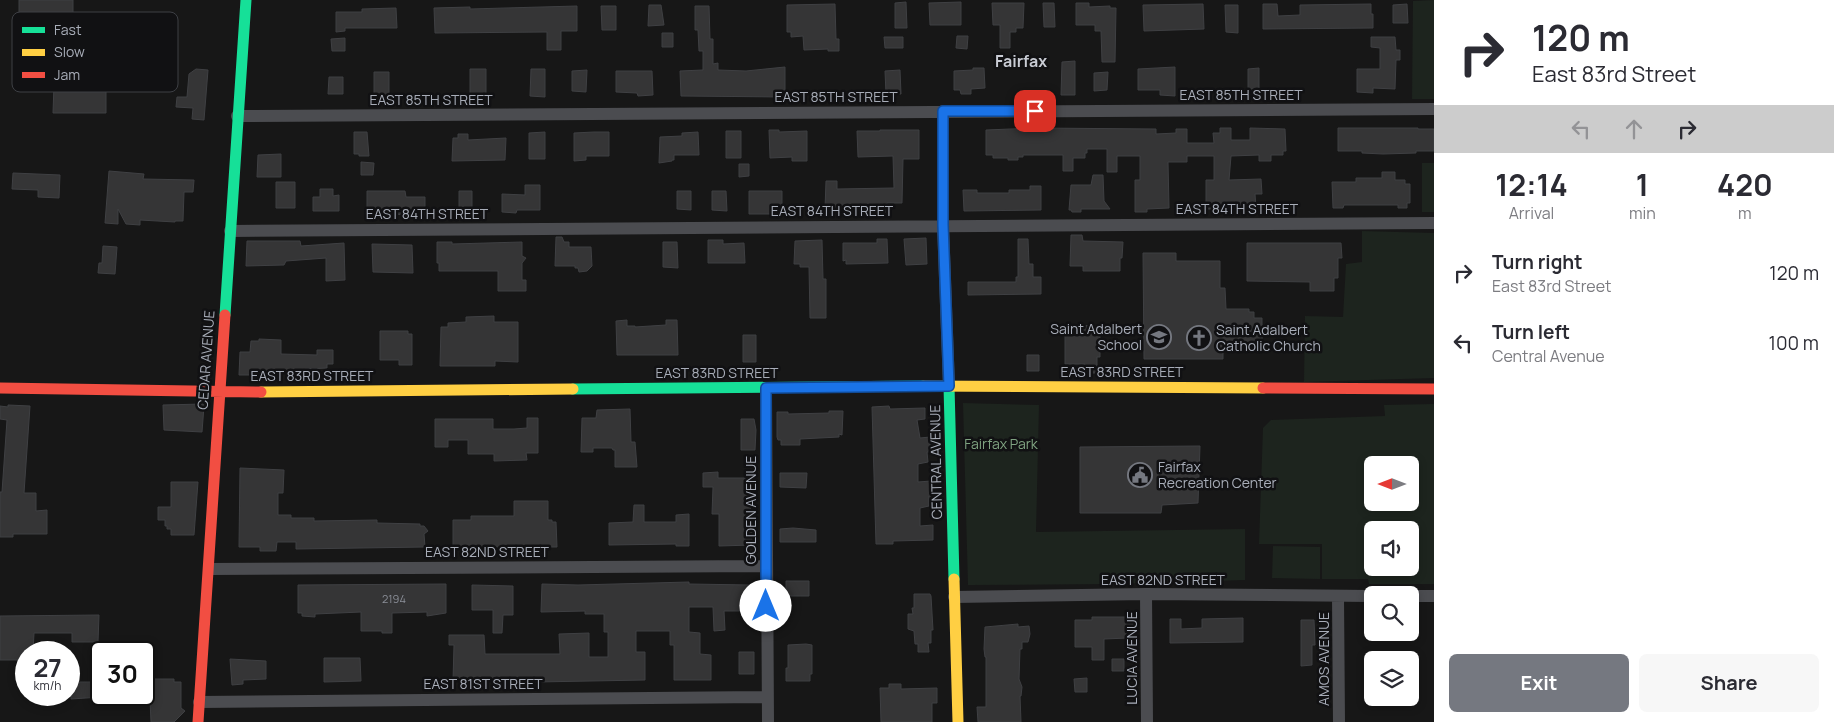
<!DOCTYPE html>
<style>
:root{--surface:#fff;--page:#f7f7f7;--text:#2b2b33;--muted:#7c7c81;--accent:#757880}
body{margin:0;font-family:Manrope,sans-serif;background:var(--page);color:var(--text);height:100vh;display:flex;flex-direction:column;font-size:19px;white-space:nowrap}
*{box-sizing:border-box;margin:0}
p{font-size:16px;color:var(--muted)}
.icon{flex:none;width:28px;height:28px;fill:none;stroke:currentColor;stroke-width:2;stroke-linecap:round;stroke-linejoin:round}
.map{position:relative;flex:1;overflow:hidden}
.panel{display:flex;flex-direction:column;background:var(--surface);width:400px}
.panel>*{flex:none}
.top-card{background:#fff;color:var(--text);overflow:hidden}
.needle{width:32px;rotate:270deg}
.fabs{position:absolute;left:1364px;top:456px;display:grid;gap:10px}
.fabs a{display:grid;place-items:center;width:55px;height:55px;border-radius:8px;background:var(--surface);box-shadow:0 2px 8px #0003;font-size:25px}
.speed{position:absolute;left:15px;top:641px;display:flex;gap:10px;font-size:25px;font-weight:700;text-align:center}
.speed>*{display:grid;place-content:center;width:65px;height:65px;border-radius:50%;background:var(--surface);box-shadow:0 2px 8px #0003;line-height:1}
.speed small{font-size:12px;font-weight:400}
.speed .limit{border:2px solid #111;border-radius:8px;background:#fff;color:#111}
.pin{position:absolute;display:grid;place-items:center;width:42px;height:42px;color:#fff;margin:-21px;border-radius:10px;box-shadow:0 2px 8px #0006}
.me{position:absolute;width:55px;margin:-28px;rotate:0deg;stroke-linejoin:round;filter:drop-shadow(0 0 4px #0008)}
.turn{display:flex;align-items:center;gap:18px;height:105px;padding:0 15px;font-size:22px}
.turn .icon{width:65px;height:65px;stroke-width:2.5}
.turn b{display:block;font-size:35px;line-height:42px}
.lanes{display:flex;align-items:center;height:48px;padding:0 15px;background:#0003;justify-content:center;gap:25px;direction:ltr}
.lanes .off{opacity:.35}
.eta{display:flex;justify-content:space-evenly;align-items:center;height:85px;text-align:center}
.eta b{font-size:30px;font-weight:700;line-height:35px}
.button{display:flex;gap:10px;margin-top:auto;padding:10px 15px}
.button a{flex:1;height:58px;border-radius:8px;background:var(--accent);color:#fff;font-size:20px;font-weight:700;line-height:58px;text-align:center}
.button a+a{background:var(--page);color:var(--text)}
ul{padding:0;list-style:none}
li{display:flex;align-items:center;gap:15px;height:70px;padding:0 15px}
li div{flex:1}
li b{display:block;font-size:19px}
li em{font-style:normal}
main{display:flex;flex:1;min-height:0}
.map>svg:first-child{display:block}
.green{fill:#1d241e;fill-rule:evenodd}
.building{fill:#353536;stroke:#3f4043}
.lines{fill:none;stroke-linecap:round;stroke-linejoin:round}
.street{stroke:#4b4c50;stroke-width:12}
.fast{stroke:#16e098;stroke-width:11}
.slow{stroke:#ffcf43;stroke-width:11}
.jam{stroke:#f24e42;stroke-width:11}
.route-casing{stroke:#114b97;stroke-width:12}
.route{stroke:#1a73e8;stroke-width:9}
.labels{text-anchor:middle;stroke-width:5;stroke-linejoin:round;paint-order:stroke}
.number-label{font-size:11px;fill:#8b8f98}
.street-label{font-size:14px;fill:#a8adb8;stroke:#111113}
.poi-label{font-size:14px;fill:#a8adb8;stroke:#111113;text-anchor:start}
.park-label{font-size:14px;fill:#7fa381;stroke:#111113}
.quarter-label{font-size:16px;font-weight:bold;fill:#c9ccd4;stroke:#111113}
.key{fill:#111113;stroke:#3e4045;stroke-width:1}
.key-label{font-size:14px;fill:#a8adb8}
</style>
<main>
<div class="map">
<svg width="1434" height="722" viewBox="0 0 1434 722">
<rect width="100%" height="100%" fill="#171717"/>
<path class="green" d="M1434,0V99H1412L1413,1Z
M1422,163H1434V212H1422Z
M1362,231L1434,233V378L1304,382L1305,316L1343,317L1346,264L1362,262Z
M963,403L1039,405L1036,532L1245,529V580L1110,584L968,585Z
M1434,404V584H1369L1368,579H1322V544H1259L1263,428L1271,420L1385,416L1384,405ZM1372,465H1410V502H1372ZM1372,530H1410V568H1372Z
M1273,546L1320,547V579L1272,578Z"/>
<path class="building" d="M19,0H73V21H19Z
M906,2L907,28H895V3Z
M961,2V25H930L929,3Z
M992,3H1024L1023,28H1016V32H1010V48H1000V25H993Z
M1043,3H1054L1055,27H1044Z
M1076,3H1089V7L1110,6V8H1116L1115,62H1102L1101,31H1095V25H1076Z
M835,4L836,39H839V51H828V49L804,50L803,36L791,37V32H787V5Z
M1203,4L1204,29L1144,31L1143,5Z
M1263,4H1277L1278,16L1300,15V5L1371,4V14H1373V28L1263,29Z
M1407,4L1408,23H1393V5Z
M649,5H661L664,25L648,26Z
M1225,5H1238V33L1226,32Z
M577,6V31H561V50H547V32L435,33L434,8L470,7V9Z
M601,6H616V30H602Z
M695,6H709L710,39H713V64L718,63V70L746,71L785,67V97L681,96L680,71L703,70V51H699L698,30H695Z
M396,8L397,28H345V31L336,32V12H362V9Z
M662,33H673V47H662Z
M957,36H968L967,49L956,48Z
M884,37H903V48H885Z
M1371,37H1395L1396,50H1400V60H1396L1395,89L1373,88V93L1357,92V69H1380V48L1371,47Z
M345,38V51H332L331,39Z
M34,58H103L102,84H106V113H53L54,85H34Z
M1075,61V95H1061L1062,62Z
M1175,67V96L1160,95V90H1138V69Z
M973,68H984L985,88L971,89V94H961L960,90H954V71L973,70Z
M1259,68V89H1248V69Z
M196,69L208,70L204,120L192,119L193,108L176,107L177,97H187L189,74Z
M470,69H486V97H470Z
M531,69H545V97L530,96Z
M587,70L586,92L572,91V71Z
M900,70L901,94H886L885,71Z
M616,71H652L653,95L638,96L637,93L616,92Z
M374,72H389V97H374Z
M1108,72L1107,90L1094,91V73Z
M329,77H343V94H328Z
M1035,128L1156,129V134L1176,133V129H1187V143H1214L1213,133H1220V128H1231V140H1250V128L1285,129L1286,151H1283V155H1271V161H1259V155L1231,156L1229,180L1261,179L1262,194H1255L1256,209H1206V180H1214V156H1187V162H1168L1169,208L1147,209V212H1135V180H1140V156H1117V172H1107V149H1087V153H1085V158H1073V171H1063V155H1023V157H1018V160H1008V158H993V155H986V130Z
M1338,128H1418V129H1434V151H1416V153L1383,154L1362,153V151H1338Z
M769,130H779V132L807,131V161H792V157L770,158Z
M880,130H919V159H903L902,203H887V212L825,209L826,181H837V189L894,188L893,156L858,157L857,131H880Z
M726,131H741V158H726Z
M354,132H367L369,156H359V154H354Z
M545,132V159H529V133Z
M594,132H609V156H586V160L574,161V133Z
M698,132L699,155H674V160H672V161L659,163L660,137L682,136V133Z
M458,134H468V140L506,138L505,160L452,161L453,138H458Z
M281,154V177H257L258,155Z
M361,162L374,163L373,175H361Z
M739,164H749V176L739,177Z
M109,171L144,174L143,179L194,180L193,192H184L183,221H175V222L140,220V225L126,224L118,209V224L105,223Z
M1382,172H1395V180H1405V184H1410V203H1407V208H1398V205H1344L1343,208H1333L1332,182H1356V178H1382Z
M13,173L60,175L59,198L38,197V190L12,189Z
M1093,175H1103L1104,201L1110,209H1081V212H1072L1071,210H1069L1071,185H1091Z
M276,182H295V208H276Z
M525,185H540V210H517L516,213L502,212V194L525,195Z
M1030,186H1041V210L964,211L963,190H977V193H1009V190H1030Z
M320,189H333V196L339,195V211H313V197H320Z
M367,191H405L406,197H425V215L378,214V215H367Z
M459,191H472V213L459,214Z
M677,191H691V210L677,209Z
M712,191H726L727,211L712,210Z
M749,191H782V214H749Z
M1071,235H1082L1083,241L1123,242L1122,258H1120V271H1083V266H1070Z
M556,237H562L564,242H569V247H591L592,266L587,271L579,272L578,268H575V266H555Z
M926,238L927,264L906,265L904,239Z
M877,239H887L888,263L846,264V260L843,261V243H877Z
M1018,239H1028L1029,264H1033V277H1041V294L968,295V282H1016V277H1018Z
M708,240H723V244L744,243L745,263H708Z
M822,240L823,279H826V318H810L809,267H800V264H794L795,241Z
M247,241H300L301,246L344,243L345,280L326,281V258L286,261L284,265L246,266Z
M437,242H452V244L522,242V256L526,258L522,263V280H526V291H498V271H439V263H437Z
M663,242H677L678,268L663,267Z
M1247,243H1341L1342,258H1338V278H1334V291H1310V282L1247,281Z
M372,244L412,245L413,273L373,272Z
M103,246L117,247L115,274L98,273L99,263H102Z
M1143,253H1176V261H1220V288H1225L1226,309H1249V312H1254V318H1262V342H1257V346H1244V342H1223V359H1144Z
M494,316V322H518V362L495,361V366H440L441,327H448V323L466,322V317Z
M627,320V326H635V327L666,325V320H677L678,355H617L616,321Z
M1065,325L1100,326V357H1097V373H1085V364H1065Z
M380,331H408V334H412V365H399V360H380Z
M743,335H756V362H743Z
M259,339L281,340V354L317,355V350H333V364H327V368L305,369V371H281V375H239L240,352H250L251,341H259Z
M1027,355H1039V371H1027Z
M203,404L204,406L202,432L164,430L163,405Z
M8,405L30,406L24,493H36V511L47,510V534H13V537H0V492H2L7,420L0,419V406L8,407Z
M889,406L890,409L925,408V419L917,420L920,438L930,437V452H927L928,462L918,464V482L931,481V496H929V506L920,508V526L933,525V540L893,541V544H876L872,407Z
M630,409L631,442H635L637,467H615V450H613L612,448H593V452H581L582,418H596L597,410Z
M829,411H843L842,435L839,434V437L800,439V445H781V440H778L777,437V412H788V414L829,413Z
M527,418H538V453H526L527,460L494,461V454H468V440H448V447H435V419H493V429H514L527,428Z
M741,419H754L756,430L755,450H741Z
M1200,446L1198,503L1162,505L1161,513H1080V447Z
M240,468L284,470L283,493H278V515H291V518H314V521L377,520V523L420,524V526H424L428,531L424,534L425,547L296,549V542H277L276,551H260V547H239Z
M718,472V478H751L750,523H752V545L719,546V514H712L713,487H703V473Z
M780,473H807L806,488L780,487Z
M171,482H198L194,535H171V529H167V526H165V520H158V507H171Z
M514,501H548V520H552V522H556L557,547H453V520H471V516H514Z
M634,505H644V522H676V515L689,514V546H676V544L609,545V523L633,522Z
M793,528L816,530V542H780V529Z
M786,581H809V596H786Z
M689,582V584L750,585V589H753V611H724L725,630L714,631L713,607H689V632L700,633V654L711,655V680H674V645H670V631H636V652H645V680L536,682L453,681L454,645H449V635H484L485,654H560L559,634L589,633V657H608V632H604V614H585V611L541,612L542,584L578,585Z
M446,584V613L427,616V612L392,613V633H382V631H361V612L315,614V617L302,616V613H298V585Z
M472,585L513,586V615H503L502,633H493V610H472Z
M914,594H930L931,596L933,630H931V643H928L929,652H918V644H915L914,631L908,629V614H913L912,608H914Z
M99,615L98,642H72V633H34L33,652H26V660H0V616Z
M1092,617H1133V626H1128V638L1104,639V660H1092V647H1075V620H1092Z
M1243,618V642L1170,643V619H1181V629L1202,628V619Z
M1301,620H1314L1315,645H1312V665L1301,666Z
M1018,624V627L1029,626L1030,634L1028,642H1022V649H1020L1019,679L1022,687L1021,696H1020L1021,722H978L977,707H986V657H985L984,649L985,627Z
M806,644L812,645V674H810V681H786V668H788V645Z
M739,652H754V674H739Z
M324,658H360L361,681L324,682Z
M230,659L266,661V679L243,680V684L232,685Z
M1112,659H1124V671H1112Z
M1087,678V692H1075L1074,679Z
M144,679H174V682H181V708L185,711L174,722H151L150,699H144Z
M71,682H101V697L71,699Z
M889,684H901V689L937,688V703H932V722H881L880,688H889Z"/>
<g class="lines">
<path class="street" d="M943,111V225L949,386
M237,116L1434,109
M230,231L1434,223
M766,388L768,722
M209,569L766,566
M1146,594L1147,722
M1410,596H1434
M954,597L1146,594L1372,596
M1338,597L1339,722
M199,702L767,697"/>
<path class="fast" d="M225,315L246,0
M949,386L954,579
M573,389L923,386"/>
<path class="slow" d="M923,386L1263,388
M261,392L573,389
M954,579L958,722"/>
<path class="jam" d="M0,388L261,392
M1263,388L1434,389
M198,722L225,315"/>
</g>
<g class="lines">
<defs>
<path id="route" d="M766,606V388L949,386L943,225V111H1035"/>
</defs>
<use href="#route" class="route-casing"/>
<use href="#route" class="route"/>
</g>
<defs>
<symbol id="school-ring" viewBox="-11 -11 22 22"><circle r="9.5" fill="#111113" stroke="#757880" stroke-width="1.5"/><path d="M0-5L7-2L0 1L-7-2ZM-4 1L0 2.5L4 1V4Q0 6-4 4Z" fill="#757880"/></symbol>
<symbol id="church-ring" viewBox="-11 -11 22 22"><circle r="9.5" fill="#111113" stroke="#757880" stroke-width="1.5"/><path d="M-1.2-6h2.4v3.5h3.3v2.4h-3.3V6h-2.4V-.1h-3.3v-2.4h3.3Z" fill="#757880"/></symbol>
<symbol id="civic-ring" viewBox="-11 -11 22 22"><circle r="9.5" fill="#111113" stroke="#757880" stroke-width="1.5"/><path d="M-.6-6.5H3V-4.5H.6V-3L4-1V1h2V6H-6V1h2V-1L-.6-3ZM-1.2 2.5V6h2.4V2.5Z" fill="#757880"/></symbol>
</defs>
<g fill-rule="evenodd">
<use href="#school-ring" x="1145" y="323" width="28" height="28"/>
<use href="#church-ring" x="1185" y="324" width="28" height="28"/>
<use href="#civic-ring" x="1126" y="461" width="28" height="28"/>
</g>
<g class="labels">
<g class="number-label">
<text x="394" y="603">2194</text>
</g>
<g class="street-label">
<text x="1241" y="100">EAST 85TH STREET</text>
<text x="836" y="102">EAST 85TH STREET</text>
<text x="431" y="105">EAST 85TH STREET</text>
<text x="1237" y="214">EAST 84TH STREET</text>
<text x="832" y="216">EAST 84TH STREET</text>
<text x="427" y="219">EAST 84TH STREET</text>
<text transform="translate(206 360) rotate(-86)" y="5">CEDAR AVENUE</text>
<text x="1122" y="377">EAST 83RD STREET</text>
<text x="717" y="378">EAST 83RD STREET</text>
<text x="312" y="381">EAST 83RD STREET</text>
<text transform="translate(936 462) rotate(-91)" y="5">CENTRAL AVENUE</text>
<text transform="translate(751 510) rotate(-90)" y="5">GOLDEN AVENUE</text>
<text x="487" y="557">EAST 82ND STREET</text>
<text x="1163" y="585">EAST 82ND STREET</text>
<text transform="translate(1132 658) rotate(-90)" y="5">LUCIA AVENUE</text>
<text transform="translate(1324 659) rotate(-90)" y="5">AMOS AVENUE</text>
<text x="483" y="689">EAST 81ST STREET</text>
</g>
<g class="poi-label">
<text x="1142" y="334" text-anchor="end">Saint Adalbert<tspan x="1142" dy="16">School</tspan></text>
<text x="1216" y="335">Saint Adalbert<tspan x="1216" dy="16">Catholic Church</tspan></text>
<text x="1158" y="472">Fairfax<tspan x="1158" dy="16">Recreation Center</tspan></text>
</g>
<g class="park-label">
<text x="1001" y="449">Fairfax Park</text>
</g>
<g class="quarter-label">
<text x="1021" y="67">Fairfax</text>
</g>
</g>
<rect x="12" y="12" width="166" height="80" rx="8" class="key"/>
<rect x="22" y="27" width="23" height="6" fill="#16e098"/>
<rect x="22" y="49" width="23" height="7" fill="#ffcf43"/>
<rect x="22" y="72" width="23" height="6" fill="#f24e42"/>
<g class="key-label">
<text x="54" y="35">Fast</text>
<text x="54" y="57">Slow</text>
<text x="54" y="80">Jam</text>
</g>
</svg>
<div class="fabs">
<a><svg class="needle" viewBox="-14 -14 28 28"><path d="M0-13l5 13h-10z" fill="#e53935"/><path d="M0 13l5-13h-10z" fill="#7c7c81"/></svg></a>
<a><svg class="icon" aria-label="sound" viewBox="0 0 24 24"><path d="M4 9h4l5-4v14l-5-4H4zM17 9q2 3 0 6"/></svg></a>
<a><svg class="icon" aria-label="search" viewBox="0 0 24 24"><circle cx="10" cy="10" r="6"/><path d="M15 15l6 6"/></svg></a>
<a><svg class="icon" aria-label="layers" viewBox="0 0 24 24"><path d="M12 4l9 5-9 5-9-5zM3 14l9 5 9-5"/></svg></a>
</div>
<div class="speed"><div>27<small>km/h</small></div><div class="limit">30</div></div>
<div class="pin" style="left:1035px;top:111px;background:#d93025"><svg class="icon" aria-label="arrive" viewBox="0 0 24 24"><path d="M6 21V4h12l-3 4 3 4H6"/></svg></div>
<svg class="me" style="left:766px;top:606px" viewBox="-20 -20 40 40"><circle r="19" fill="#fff"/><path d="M0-13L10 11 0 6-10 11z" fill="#1a73e8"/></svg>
</div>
<section class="panel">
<div class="top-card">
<div class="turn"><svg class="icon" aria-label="right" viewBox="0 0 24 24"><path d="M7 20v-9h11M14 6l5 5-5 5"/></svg><div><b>120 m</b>East 83rd Street</div></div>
<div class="lanes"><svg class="icon off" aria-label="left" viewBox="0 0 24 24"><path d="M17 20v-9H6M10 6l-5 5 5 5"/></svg><svg class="icon off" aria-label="ahead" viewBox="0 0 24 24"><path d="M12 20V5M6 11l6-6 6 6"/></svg><svg class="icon" aria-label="right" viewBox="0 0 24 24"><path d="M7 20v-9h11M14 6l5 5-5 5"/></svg></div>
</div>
<div class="eta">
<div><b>12:14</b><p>Arrival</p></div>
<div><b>1</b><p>min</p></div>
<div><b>420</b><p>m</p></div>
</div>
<ul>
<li><svg class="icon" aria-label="right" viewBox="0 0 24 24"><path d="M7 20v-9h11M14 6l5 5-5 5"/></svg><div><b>Turn right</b><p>East 83rd Street</p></div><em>120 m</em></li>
<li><svg class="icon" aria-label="left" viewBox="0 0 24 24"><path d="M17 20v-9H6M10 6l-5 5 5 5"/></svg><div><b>Turn left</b><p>Central Avenue</p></div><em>100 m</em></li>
</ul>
<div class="button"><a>Exit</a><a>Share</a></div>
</section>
</main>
